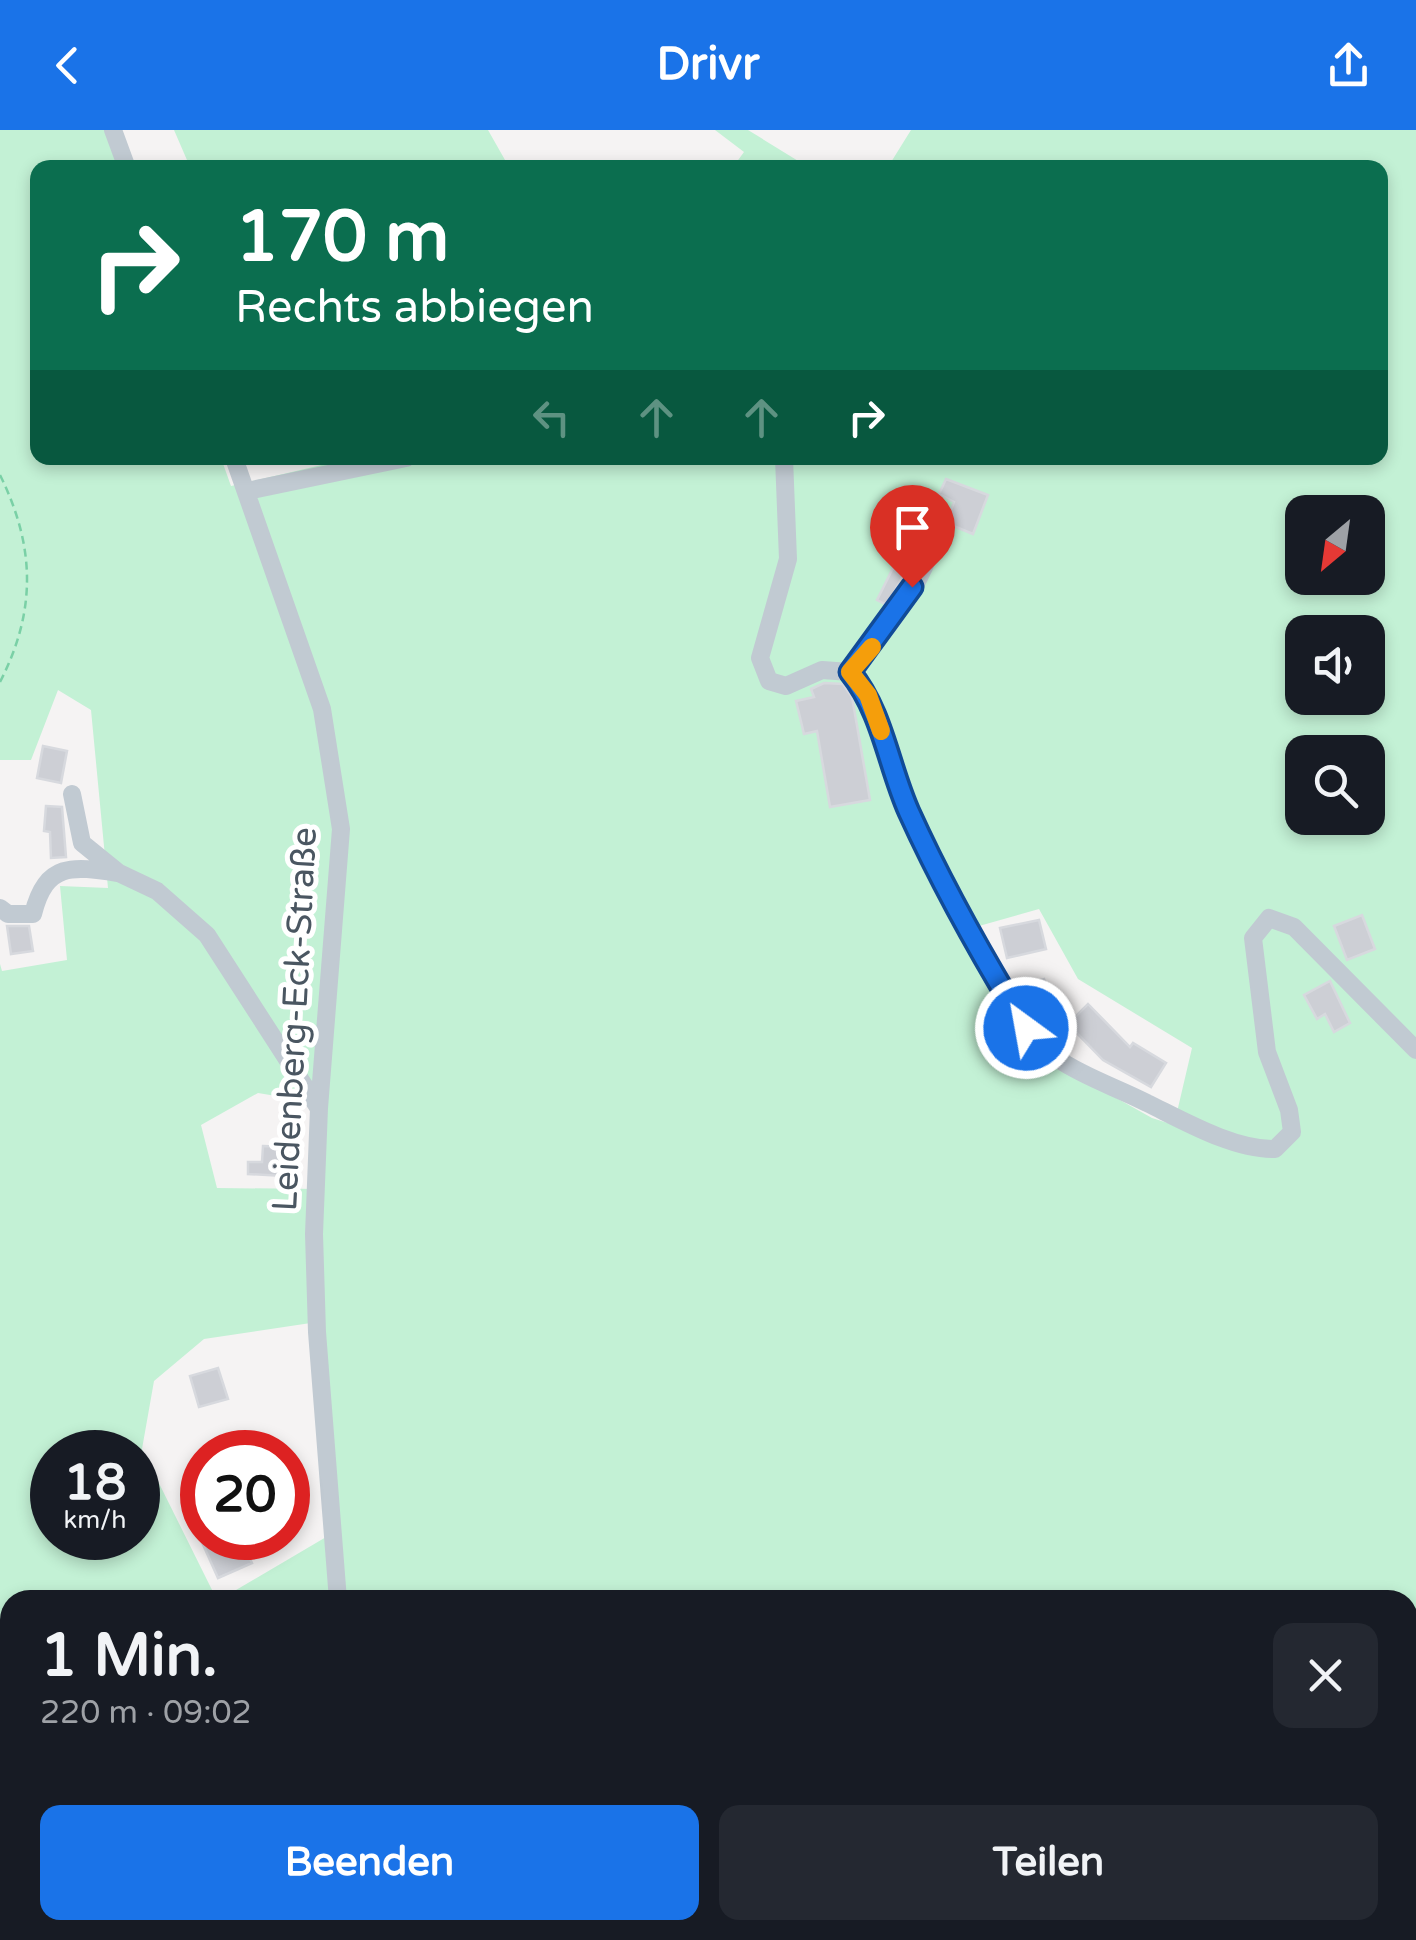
<!DOCTYPE html>
<html lang="de">
<meta charset="utf-8">
<style>
:root{--surface:#171b24;--page:#242831;--text:#f1f3f6;--muted:#9ea1a6;--accent:#1a73e8}
body{margin:0;font-family:"Varela Round",sans-serif;background:var(--page);color:var(--text);height:100vh;display:flex;flex-direction:column;font-size:38px;white-space:nowrap}
*{box-sizing:border-box;margin:0}
p{font-size:32px;color:var(--muted)}
.icon{flex:none;width:55px;height:55px;fill:none;stroke:currentColor;stroke-width:2;stroke-linecap:round;stroke-linejoin:round}
.map{position:relative;flex:1;overflow:hidden}
.sheet{position:absolute;left:0px;top:1460px;width:1418px;height:350px;display:flex;flex-direction:column;background:var(--surface);border-radius:30px 30px 0 0;box-shadow:0 5px 15px #0003}
.sheet>*{flex:none}
.banner{position:absolute;left:30px;top:30px;width:1358px;height:305px;border-radius:20px;box-shadow:0 5px 15px #0003;background:#0b6e4f;color:#fff;overflow:hidden}
.needle{width:65px;rotate:209deg}
.tools{position:absolute;left:1285px;top:365px;display:grid;gap:20px}
.tools a{display:grid;place-items:center;width:100px;height:100px;border-radius:20px;background:var(--surface);box-shadow:0 5px 15px #0003;font-size:50px}
.speed{position:absolute;left:30px;top:1300px;display:flex;gap:20px;font-size:50px;font-weight:700;text-align:center}
.speed>*{display:grid;place-content:center;width:130px;height:130px;border-radius:50%;background:var(--surface);box-shadow:0 5px 15px #0003;line-height:1}
.speed small{font-size:25px;font-weight:400}
.speed .limit{border:15px solid #d22;background:#fff;color:#111}
.pin{position:absolute;display:grid;place-items:center;width:85px;height:85px;color:#fff;margin:-102px -42px;border-radius:50% 50% 50% 0;rotate:-45deg;box-shadow:0 0 10px #0007}
.pin .icon{rotate:45deg}
.me{position:absolute;width:110px;margin:-55px;rotate:328deg;stroke-linejoin:round;filter:drop-shadow(0 0 8px #0008)}
.turn{display:flex;align-items:center;gap:35px;height:210px;padding:0 40px;font-size:45px}
.turn .icon{width:130px;height:130px;stroke-width:2.5}
.turn b{display:block;font-size:70px;line-height:85px}
.lanes{display:flex;align-items:center;height:95px;padding:0 40px;background:#0003;justify-content:center;gap:50px;direction:ltr}
.lanes .off{opacity:.35}
.round{display:grid;place-items:center;flex:none;width:105px;height:105px;border-radius:20px;background:var(--page)}
.head{display:flex;align-items:center;justify-content:space-between;height:170px;padding:0 40px}
h1{font-size:60px;font-weight:800;line-height:75px}
.button{display:flex;gap:20px;margin-top:auto;padding:20px 40px}
.button a{flex:1;height:115px;border-radius:20px;background:var(--accent);color:#fff;font-size:40px;font-weight:800;line-height:115px;text-align:center}
.button a+a{background:var(--page);color:var(--text)}
header{display:flex;justify-content:space-between;align-items:center;height:130px;padding:0 40px;background:var(--accent);color:#fff;font-size:45px;font-weight:800}
.map>svg:first-child{display:block}
.green{fill:#c3f1d5;fill-rule:evenodd}
.building{fill:#cdcfd5;stroke:#d7d9de;stroke-width:2.5}
.lines{fill:none;stroke-linecap:round;stroke-linejoin:round}
.path{stroke:#7ad0a6;stroke-width:2.5;stroke-dasharray:8 5;stroke-linecap:butt}
.minor{stroke:#c1cad2;stroke-width:18}
.route-casing{stroke:#114b97;stroke-width:25}
.route{stroke:#1a73e8;stroke-width:18}
.slow{stroke:#f59e0b;stroke-width:18}
.labels{text-anchor:middle;stroke-width:10;stroke-linejoin:round;paint-order:stroke}
.street-label{font-size:35px;fill:#4a5661;stroke:#fff}
</style>
<header><svg class="icon" aria-label="back" viewBox="0 0 24 24"><path d="M15 5l-7 7 7 7"/></svg>Drivr<svg class="icon" aria-label="share" viewBox="0 0 24 24"><path d="M12 15V3M7 8l5-5 5 5M5 13v7h14v-7"/></svg></header>
<div class="map">
<svg width="1416" height="1810" viewBox="0 0 1416 1810">
<rect width="100%" height="100%" fill="#f5f3f3"/>
<path class="green" d="M0,0H106L120,37L38,38V328H221L231,356L352,328H1380V38L888,37L911,0H1416V1810H0V834L2,841L67,830L60,756L108,758L91,580L58,560L31,630H0ZM1302,382H1368V448H1302ZM1302,502H1368V568H1302ZM1302,622H1368V688H1302ZM1039,779L1078,849L1192,918L1174,995L1152,988L1020,914L973,821L979,796ZM258,963L324,974L320,1059L217,1058L201,995ZM324,1191L338,1400L219,1470H1408V1800H10V1470H217L142,1319L154,1251L204,1209ZM52,1322H138V1408H52Z
M174,0H488L509,37H190Z
M715,0H748L808,37H733L744,22Z"/>
<path class="building" d="M946,349L988,365L973,404L946,393L954,372L939,364Z
M908,408L919,414L917,420L887,475L877,470Z
M824,553L843,554L852,567L870,670L830,677L817,601L804,604L796,571L814,567L811,559Z
M43,616L67,621L61,653L37,648Z
M46,676L62,677L66,727L51,728L50,702L44,701Z
M1362,785L1375,819L1347,830L1334,796Z
M1039,790L1046,819L1007,828L1000,798Z
M7,796H29L33,821L11,824Z
M1044,849L1051,871L1034,876L1027,854Z
M1330,851L1350,893L1334,902L1325,884L1317,889L1304,865Z
M1088,874L1130,917L1133,913L1166,933L1151,957L1103,930L1068,894Z
M263,1016L285,1017L283,1046L248,1044V1032H262Z
M218,1238L228,1269L199,1277L190,1246Z
M202,1375V1408H241L252,1433L218,1448L188,1381Z"/>
<g class="lines">
<path class="path" d="M0,345C35,416 37,480 0,552"/>
<path class="minor" d="M113,0L127,38
M234,328L322,579L341,699L319,978L314,1104L317,1202L338,1470
M784,328L788,429L760,528L769,551L786,556L822,540L850,542C878,511 929,448 933,407
M247,361L406,328
M850,542C880,580 890,630 906,675C929,735 1008,893 1058,929C1084,947 1118,958 1147,973C1184,991 1234,1020 1275,1019L1292,1002L1289,980L1267,922L1253,808L1269,788L1294,797L1416,920
M72,664L82,713L119,743L157,761L207,805L318,977
M0,778L8,784H33C46,732 72,736 118,743
M392,1800L395,1810"/>
</g>
<g class="lines">
<defs>
<path id="route" d="M912,457L850,542C883,583 888,635 909,682C943,757 983,828 1026,898"/>
</defs>
<use href="#route" class="route-casing"/>
<use href="#route" class="route"/>
<path class="slow" d="M872,517L850,542L868,565L881,601"/>
</g>
<g class="labels">
<g class="street-label">
<text transform="translate(294 889) rotate(-87)" y="12">Leidenberg-Eck-Straße</text>
</g>
</g>
</svg>
<div class="tools">
<a><svg class="needle" viewBox="-14 -14 28 28"><path d="M0-13l5 13h-10z" fill="#e53935"/><path d="M0 13l5-13h-10z" fill="#9ea1a6"/></svg></a>
<a><svg class="icon" aria-label="sound" viewBox="0 0 24 24"><path d="M4 9h4l5-4v14l-5-4H4zM17 9q2 3 0 6"/></svg></a>
<a><svg class="icon" aria-label="search" viewBox="0 0 24 24"><circle cx="10" cy="10" r="6"/><path d="M15 15l6 6"/></svg></a>
</div>
<div class="speed"><div>18<small>km/h</small></div><div class="limit">20</div></div>
<div class="pin" style="left:912px;top:457px;background:#d93025"><svg class="icon" aria-label="arrive" viewBox="0 0 24 24"><path d="M6 21V4h12l-3 4 3 4H6"/></svg></div>
<svg class="me" style="left:1026px;top:898px" viewBox="-20 -20 40 40"><circle r="17" fill="#1a73e8" stroke="#fff" stroke-width="3"/><path d="M0-11L8 9 0 5-8 9z" fill="#fff"/></svg>
<div class="banner">
<div class="turn"><svg class="icon" aria-label="right" viewBox="0 0 24 24"><path d="M7 20v-9h11M14 6l5 5-5 5"/></svg><div><b>170 m</b>Rechts abbiegen</div></div>
<div class="lanes"><svg class="icon off" aria-label="left" viewBox="0 0 24 24"><path d="M17 20v-9H6M10 6l-5 5 5 5"/></svg><svg class="icon off" aria-label="ahead" viewBox="0 0 24 24"><path d="M12 20V5M6 11l6-6 6 6"/></svg><svg class="icon off" aria-label="ahead" viewBox="0 0 24 24"><path d="M12 20V5M6 11l6-6 6 6"/></svg><svg class="icon" aria-label="right" viewBox="0 0 24 24"><path d="M7 20v-9h11M14 6l5 5-5 5"/></svg></div>
</div>
<section class="sheet">
<div class="head"><div><h1>1 Min.</h1><p>220 m · 09:02</p></div><a class="round"><svg class="icon" aria-label="close" viewBox="0 0 24 24"><path d="M6 6l12 12M18 6L6 18"/></svg></a></div>
<div class="button"><a>Beenden</a><a>Teilen</a></div>
</section>
</div>
